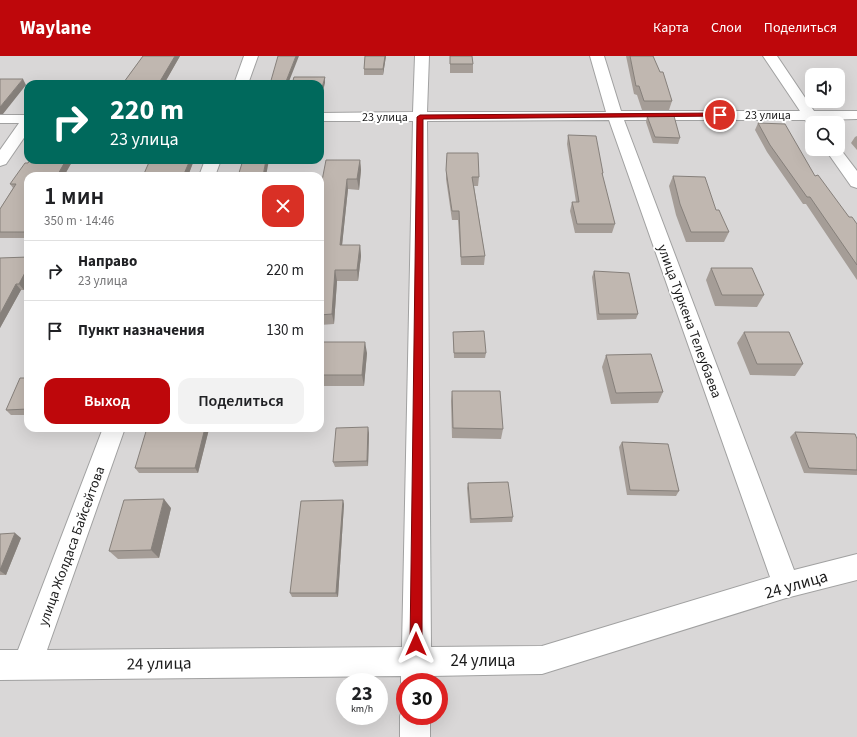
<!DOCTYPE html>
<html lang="ru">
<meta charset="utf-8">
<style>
:root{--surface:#fff;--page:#f2f2f2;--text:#202124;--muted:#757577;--line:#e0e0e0;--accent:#be070b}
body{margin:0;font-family:"Source Sans 3",sans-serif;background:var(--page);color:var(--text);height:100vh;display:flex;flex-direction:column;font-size:15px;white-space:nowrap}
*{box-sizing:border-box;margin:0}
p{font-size:13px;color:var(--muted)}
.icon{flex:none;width:22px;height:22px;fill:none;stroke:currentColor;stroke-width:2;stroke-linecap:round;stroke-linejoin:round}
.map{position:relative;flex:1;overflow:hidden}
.drawer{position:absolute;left:24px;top:116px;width:300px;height:260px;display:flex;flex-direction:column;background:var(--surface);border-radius:12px;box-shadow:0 4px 16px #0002}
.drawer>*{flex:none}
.hud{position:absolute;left:24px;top:24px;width:300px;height:84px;border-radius:12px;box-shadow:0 4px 16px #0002;background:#00695c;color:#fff;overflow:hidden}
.controls{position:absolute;left:805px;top:12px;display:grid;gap:8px}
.controls a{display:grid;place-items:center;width:40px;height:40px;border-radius:8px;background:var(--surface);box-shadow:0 4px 16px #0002;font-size:20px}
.speed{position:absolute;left:336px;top:617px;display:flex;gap:8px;font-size:20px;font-weight:700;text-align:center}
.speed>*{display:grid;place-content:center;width:52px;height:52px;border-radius:50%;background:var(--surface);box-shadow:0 4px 16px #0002;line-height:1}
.speed small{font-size:10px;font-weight:400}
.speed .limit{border:6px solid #d22;background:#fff;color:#111}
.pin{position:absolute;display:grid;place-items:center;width:34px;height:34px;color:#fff;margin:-17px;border:2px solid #fff;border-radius:50%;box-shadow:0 1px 4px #0007}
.me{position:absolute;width:44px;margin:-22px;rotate:0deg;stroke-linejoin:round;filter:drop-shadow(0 0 3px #0008)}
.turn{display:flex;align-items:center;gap:14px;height:84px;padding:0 20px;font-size:18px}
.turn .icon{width:52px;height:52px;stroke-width:2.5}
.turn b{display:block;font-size:28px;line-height:34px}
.round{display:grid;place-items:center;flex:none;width:42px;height:42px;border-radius:12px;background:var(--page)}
.overview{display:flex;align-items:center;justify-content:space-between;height:68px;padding:0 20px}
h1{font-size:24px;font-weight:600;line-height:30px}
.cta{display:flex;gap:8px;margin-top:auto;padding:8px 20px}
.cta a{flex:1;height:46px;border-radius:12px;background:var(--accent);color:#fff;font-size:16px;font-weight:600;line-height:46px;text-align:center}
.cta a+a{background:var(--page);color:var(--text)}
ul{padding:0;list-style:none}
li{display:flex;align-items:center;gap:12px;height:60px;padding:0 20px;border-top:1px solid var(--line)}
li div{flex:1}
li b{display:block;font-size:15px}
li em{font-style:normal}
header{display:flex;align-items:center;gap:24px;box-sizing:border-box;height:56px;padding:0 20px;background:var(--accent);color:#fff}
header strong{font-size:19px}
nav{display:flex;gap:22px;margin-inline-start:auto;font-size:14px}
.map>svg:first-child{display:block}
.residential{fill:#d9d7d7;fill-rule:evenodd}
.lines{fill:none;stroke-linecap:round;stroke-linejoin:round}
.minor-casing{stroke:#a1a1a1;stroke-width:2}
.minor{fill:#fff;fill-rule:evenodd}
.wall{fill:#a59d97}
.shaded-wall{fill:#86807b}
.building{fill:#c0b7b0;stroke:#86807b}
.route{fill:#be070b;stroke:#7c0507}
.labels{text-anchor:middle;stroke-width:4;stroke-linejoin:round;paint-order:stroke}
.far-street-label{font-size:12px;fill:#1a1a1a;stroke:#fff}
.street-label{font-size:14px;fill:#1a1a1a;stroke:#fff}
.near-street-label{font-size:17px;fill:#1a1a1a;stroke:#fff}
</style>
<header>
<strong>Waylane</strong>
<nav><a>Карта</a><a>Слои</a><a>Поделиться</a></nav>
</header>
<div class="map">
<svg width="857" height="681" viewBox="0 0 857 681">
<rect width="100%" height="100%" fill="#ece8e0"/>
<path class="residential" d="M0,0H857V681H0ZM812,19H838V45H812ZM28,28H320V104H28ZM812,67H838V93H812ZM28,120H320V372H28ZM345,626H379V660H345ZM405,626H439V660H405Z"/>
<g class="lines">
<defs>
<path id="minor" d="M244,0H258L248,28H234Z
M415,0H429L427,56H606L590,0H604L621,55H800L763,0H777L814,55H857V63L820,64L822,67H812V71L810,70L805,64H624L794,514L857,498V524L786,542L542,618L431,620V626H405V635L401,626V620L0,624V594H18L103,372H125L47,594L402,591L413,65H320V57L413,56ZM609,64L770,521L542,590L431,591L427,65Z
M0,59H28V76L6,108L0,110V94L19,67H0Z
M838,90L857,115V132L851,130L825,93H838Z
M205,104H221L215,120H199Z
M404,649L405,660H430V681H400V660Z"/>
</defs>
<use href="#minor" class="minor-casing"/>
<use href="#minor" class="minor"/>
</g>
<path class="wall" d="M143,0H180L164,28H125L124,26Z
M365,0H386L383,19H364V13Z
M450,0L473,8V17H450Z
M626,0H653L672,45L669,54H642L637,39L634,38Z
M647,60L680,82L678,88L653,87L646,66Z
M758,67L815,120L849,161L857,168V224L806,148H803L767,96L755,74Z
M568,79L603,117L602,121L615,168L612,177H575L570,155L572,146H576L567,88Z
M857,80V94L851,87L855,81Z
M447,97L479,121L478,130H474L485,200L484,209H461L458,164H452L446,123Z
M30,104H73L64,120H28V182H0V153L13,132L10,128Z
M194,104L188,120H143Z
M360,104L361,114L359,134L348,133L342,189H360L361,200L358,225H337L334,268L320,269V193L321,185H320V135Z
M673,120L716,154L729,176L724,186H686L676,159L669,130Z
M28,201V225L24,234H21L0,272V202Z
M711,212L764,239L757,251L715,250L706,224Z
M594,215L638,258L636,263L597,264L592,221Z
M453,276L486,297L485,302H454Z
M744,276L803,308L795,320L750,319L737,287Z
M320,289L367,297L364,330H320Z
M606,299L663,336L658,347L611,348L602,311Z
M28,322V359H11L6,354Z
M452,335L503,373L501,383L452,382L451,345Z
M209,373L198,417H139L135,412Z
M795,376L857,383V419L804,417L790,381Z
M369,377L368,410L335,411L333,406Z
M622,386L679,435L676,440L627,439L619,391Z
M468,427L513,461L512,466L470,467L467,432Z
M344,448L338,541H292L290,537Z
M171,452L159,502L118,503L109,495Z
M0,478L21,482L6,519H0Z"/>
<path class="shaded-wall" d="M175,0H180L164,28H159V27Z
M296,0H299L288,28H285Z
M385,0H386L383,19V13Z
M325,21V27L320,47V39Z
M23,23L26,29L3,58H0V51Z
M66,104H73L64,120H57Z
M190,104H194L188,120H185L184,118Z
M266,104H269L266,120H263Z
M360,104L361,114L359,134L357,123Z
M347,123L348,133L341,199L340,189Z
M360,189L361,200L358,225L357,214Z
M28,211V225L24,234L19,228Z
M335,214L337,225L334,268L332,258Z
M16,228L21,234L0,272V258Z
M365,286L367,297L364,330L362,319Z
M368,371L369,377L368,410L367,405Z
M205,372H208L209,373L198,417L195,412Z
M164,443L171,452L159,502L151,494Z
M343,444L344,448L338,541L336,537Z
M15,477L21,482L6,519L0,515V514Z"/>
<path class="building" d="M143,0H175L159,27L124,26Z
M278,0H296L285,28H270Z
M365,0H385L383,13H364Z
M450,0H472L473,8H450Z
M630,0H653L660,16H663L672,45H644L639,30H636Z
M294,21H325L320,39V28H292Z
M0,23H23L0,51Z
M647,60H674L680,82L655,81Z
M758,67L785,68L815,120L818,119L849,161H852L857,168V209L810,141H807L770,89Z
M568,79L596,80L603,117H602L615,168H577L572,146H579Z
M447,97H478L479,121H472L485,200L461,201L459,155H452L446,114Z
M30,104H66L57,120H28V176H0V153L16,128H10L25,107H28Z
M150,104H190L184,118H166L165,120H143Z
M243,104H266L263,120H238Z
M326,104H360L357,123H347L340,189H360L357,214H335L332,258L320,259V193L323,175H320V135Z
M673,120L705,121L716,154H719L729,176H691L680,148Z
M28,201V211L19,228H16L0,258V202Z
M711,212H752L764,239H722Z
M594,215L629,217L638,258H599Z
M484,275L486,297H454L453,276Z
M744,276H789L803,308H757Z
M320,286H365L362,319H320Z
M651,298L663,336L616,337L606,299Z
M20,322H28V353L6,354Z
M452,335H500L503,373L453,372Z
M368,371L367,405L333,406L336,372Z
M147,372H205L195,412H135Z
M795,376L855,378L857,383V414L809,412Z
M622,386L668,388L679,435L630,434Z
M508,426L513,461L471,463L468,427Z
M164,443L151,494L109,495L124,444Z
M343,444L336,537H290L301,445Z
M15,477L0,514V478Z"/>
<path class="route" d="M720,57L723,59L722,60L423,63L422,588L420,593L416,594L412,593L410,588L417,61L420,59Z"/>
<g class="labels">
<g class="far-street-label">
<text x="768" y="63">23 улица</text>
<text x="385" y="65">23 улица</text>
</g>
<g class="street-label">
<text transform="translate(690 265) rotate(70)" y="5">улица Туркена Телеубаева</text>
<text transform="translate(71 490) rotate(-70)" y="5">улица Жолдаса Байсейтова</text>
</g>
<g class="near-street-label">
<text transform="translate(796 528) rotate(-16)" y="6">24 улица</text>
<text x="483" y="610">24 улица</text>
<text transform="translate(159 607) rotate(-1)" y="6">24 улица</text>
</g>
</g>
</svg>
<div class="controls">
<a><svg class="icon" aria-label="sound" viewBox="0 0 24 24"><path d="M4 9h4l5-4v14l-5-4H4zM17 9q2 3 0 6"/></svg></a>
<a><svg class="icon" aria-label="search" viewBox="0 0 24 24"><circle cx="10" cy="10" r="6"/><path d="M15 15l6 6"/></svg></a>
</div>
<div class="speed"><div>23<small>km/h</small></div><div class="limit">30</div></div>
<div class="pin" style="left:720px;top:59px;background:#d93025"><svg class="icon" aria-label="arrive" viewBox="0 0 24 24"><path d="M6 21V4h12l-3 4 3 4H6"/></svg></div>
<svg class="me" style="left:416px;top:588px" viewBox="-20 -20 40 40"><path d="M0-17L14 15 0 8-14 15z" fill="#be070b" stroke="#fff" stroke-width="4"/></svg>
<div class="hud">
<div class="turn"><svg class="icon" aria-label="right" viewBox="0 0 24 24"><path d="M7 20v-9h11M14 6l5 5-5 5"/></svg><div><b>220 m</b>23 улица</div></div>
</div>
<section class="drawer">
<div class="overview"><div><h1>1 мин</h1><p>350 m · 14:46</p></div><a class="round" style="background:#d93025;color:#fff"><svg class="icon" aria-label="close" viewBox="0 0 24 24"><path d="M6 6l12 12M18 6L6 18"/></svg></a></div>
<ul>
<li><svg class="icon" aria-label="right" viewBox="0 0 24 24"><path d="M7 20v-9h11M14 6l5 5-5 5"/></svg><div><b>Направо</b><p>23 улица</p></div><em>220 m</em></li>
<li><svg class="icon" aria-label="arrive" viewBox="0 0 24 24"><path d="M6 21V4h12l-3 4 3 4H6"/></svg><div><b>Пункт назначения</b></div><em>130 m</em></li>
</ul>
<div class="cta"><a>Выход</a><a>Поделиться</a></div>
</section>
</div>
